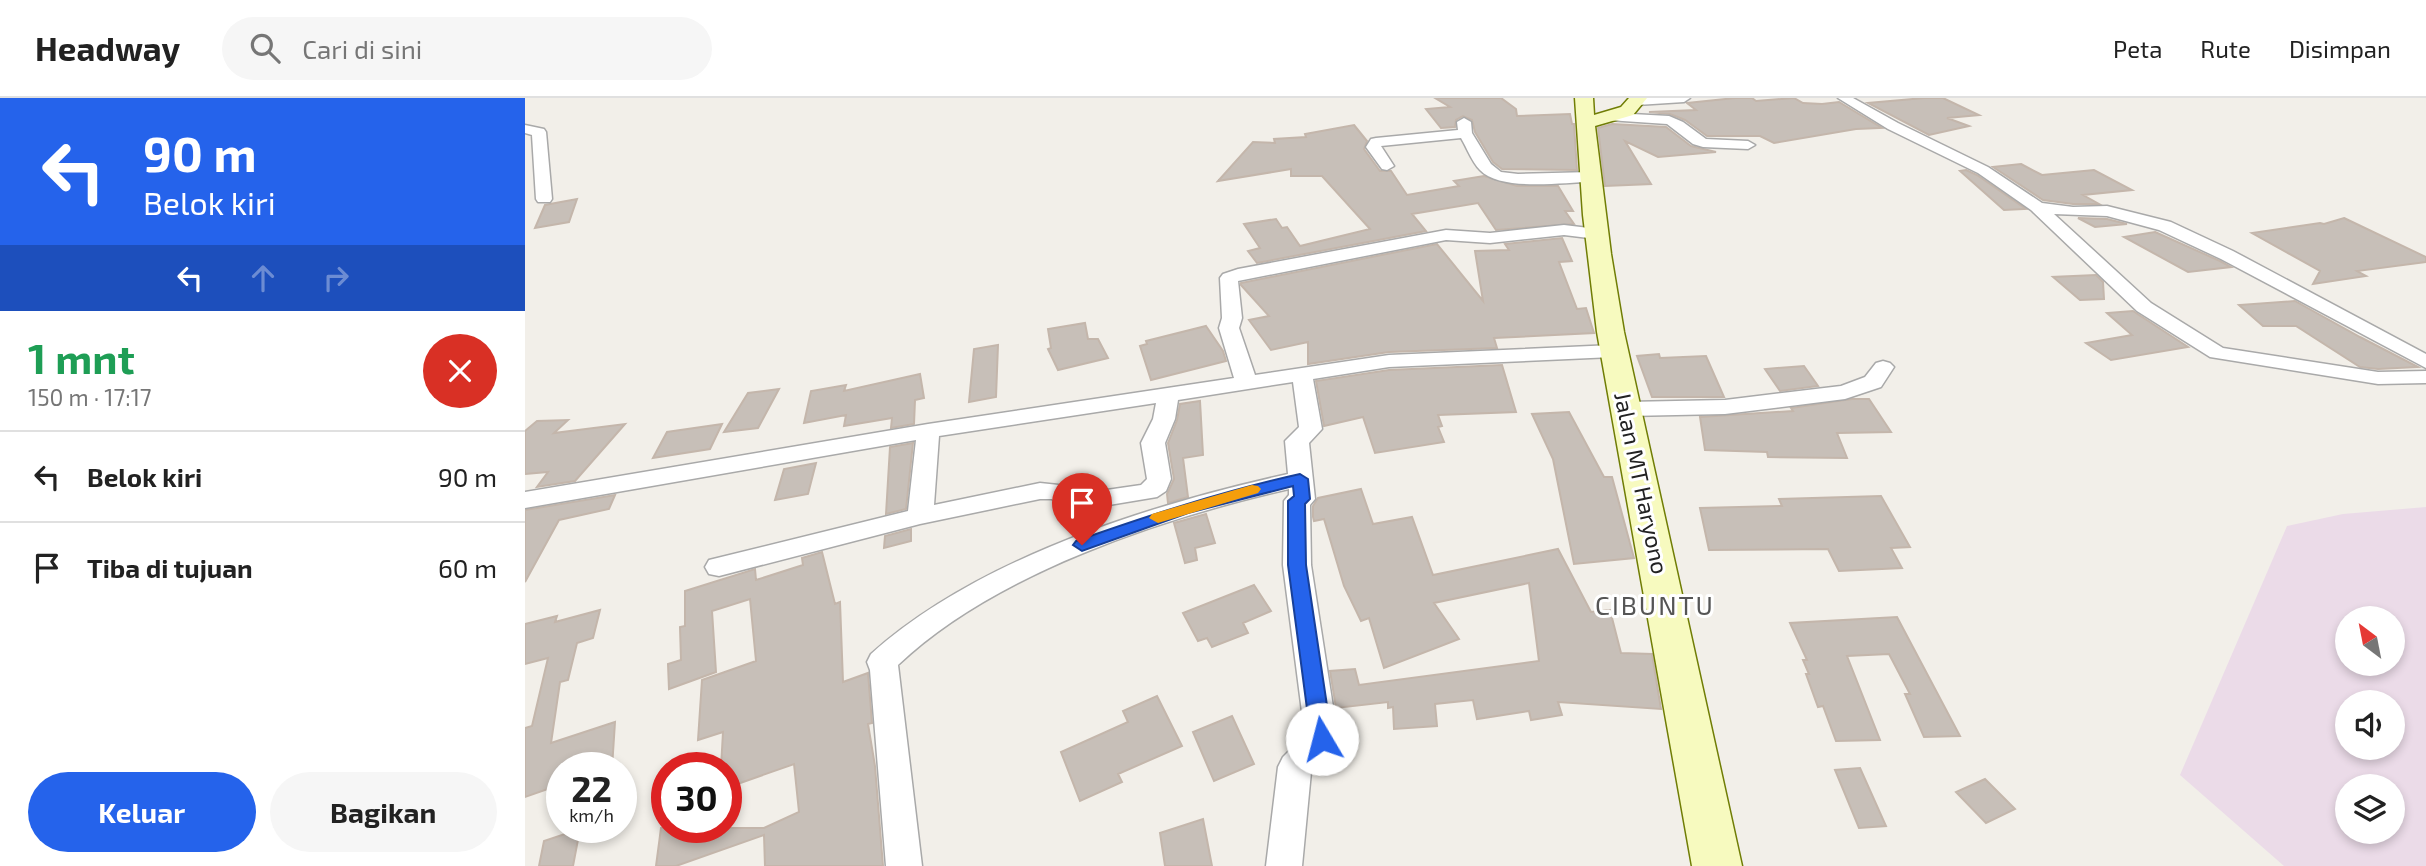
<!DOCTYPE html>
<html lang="id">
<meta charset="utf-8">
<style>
:root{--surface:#fff;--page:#f6f6f6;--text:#222;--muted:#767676;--line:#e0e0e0;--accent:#2563eb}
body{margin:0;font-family:"Exo 2",sans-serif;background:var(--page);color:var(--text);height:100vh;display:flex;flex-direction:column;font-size:26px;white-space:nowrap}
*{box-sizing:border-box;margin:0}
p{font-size:23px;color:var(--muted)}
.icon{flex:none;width:38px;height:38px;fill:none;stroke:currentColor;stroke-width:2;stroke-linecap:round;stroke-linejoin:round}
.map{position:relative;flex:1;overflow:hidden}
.side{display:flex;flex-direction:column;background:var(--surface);width:525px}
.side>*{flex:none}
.banner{background:#2563eb;color:#fff;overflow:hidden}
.needle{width:46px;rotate:328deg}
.buttons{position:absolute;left:1810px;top:508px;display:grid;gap:14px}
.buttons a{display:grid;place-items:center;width:70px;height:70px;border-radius:50%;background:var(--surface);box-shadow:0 4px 10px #0003;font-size:35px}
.speed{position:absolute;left:21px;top:654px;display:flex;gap:14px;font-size:35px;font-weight:700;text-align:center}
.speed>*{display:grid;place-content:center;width:91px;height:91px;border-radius:50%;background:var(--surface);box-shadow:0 4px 10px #0003;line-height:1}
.speed small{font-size:18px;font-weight:400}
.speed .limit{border:10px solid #d22;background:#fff;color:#111}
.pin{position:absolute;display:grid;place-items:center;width:60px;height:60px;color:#fff;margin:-72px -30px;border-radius:50% 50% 50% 0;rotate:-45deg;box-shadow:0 0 7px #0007}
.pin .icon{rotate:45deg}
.me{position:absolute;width:77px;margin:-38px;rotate:352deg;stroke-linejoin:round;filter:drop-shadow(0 0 5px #0008)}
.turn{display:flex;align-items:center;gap:24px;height:147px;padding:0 28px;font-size:32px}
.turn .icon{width:91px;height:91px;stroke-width:2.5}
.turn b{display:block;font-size:49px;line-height:60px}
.lanes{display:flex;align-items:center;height:66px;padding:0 28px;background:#0003;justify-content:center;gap:35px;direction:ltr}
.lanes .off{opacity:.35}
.round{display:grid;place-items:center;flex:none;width:74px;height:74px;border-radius:37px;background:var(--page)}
.head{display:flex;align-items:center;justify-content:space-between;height:119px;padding:0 28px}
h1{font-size:42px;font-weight:700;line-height:52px;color:#1e9e55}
.action{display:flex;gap:14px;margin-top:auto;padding:14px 28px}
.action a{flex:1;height:80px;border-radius:42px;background:var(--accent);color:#fff;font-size:28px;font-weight:700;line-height:80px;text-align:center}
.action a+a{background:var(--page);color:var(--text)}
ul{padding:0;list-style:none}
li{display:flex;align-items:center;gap:21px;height:91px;padding:0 28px;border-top:2px solid var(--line)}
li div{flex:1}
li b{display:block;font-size:26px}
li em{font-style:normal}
header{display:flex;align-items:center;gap:42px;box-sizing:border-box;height:98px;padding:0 35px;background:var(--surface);border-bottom:2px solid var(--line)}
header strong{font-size:33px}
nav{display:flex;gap:38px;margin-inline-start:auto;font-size:24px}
.search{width:490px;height:63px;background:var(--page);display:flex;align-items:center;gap:18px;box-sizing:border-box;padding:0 24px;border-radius:38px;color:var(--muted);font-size:26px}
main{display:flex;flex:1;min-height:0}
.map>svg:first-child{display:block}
.industrial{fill:#ebdbe8;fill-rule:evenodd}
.building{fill:#c7bfb8;stroke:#c4b6ab;stroke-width:2}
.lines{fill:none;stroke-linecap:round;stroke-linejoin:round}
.street-casing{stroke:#a9a9a9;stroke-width:3}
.secondary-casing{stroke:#707d05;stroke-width:3}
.street{fill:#fff;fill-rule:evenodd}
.secondary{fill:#f7fabf;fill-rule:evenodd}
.route{fill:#2563eb;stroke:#184099;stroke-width:2}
.slow{fill:#f59e0b}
.labels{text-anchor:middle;stroke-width:6;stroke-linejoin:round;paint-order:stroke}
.street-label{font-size:23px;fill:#222;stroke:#fff}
.quarter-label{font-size:26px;letter-spacing:2px;fill:#555;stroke:#fff}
</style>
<header>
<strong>Headway</strong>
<div class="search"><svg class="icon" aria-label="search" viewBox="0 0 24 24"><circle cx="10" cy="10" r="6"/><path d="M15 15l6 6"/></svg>Cari di sini</div>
<nav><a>Peta</a><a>Rute</a><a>Disimpan</a></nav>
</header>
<main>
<section class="side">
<div class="banner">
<div class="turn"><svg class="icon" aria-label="left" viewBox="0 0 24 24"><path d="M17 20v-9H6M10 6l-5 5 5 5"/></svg><div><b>90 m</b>Belok kiri</div></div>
<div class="lanes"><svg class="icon" aria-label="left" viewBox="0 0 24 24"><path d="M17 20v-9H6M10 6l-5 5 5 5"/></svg><svg class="icon off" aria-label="ahead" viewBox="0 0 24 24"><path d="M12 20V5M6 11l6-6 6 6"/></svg><svg class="icon off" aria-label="right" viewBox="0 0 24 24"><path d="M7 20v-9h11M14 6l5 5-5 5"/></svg></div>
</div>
<div class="head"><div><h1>1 mnt</h1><p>150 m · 17:17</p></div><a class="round" style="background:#d93025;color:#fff"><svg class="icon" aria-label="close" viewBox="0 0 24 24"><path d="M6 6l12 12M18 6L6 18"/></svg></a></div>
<ul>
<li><svg class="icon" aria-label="left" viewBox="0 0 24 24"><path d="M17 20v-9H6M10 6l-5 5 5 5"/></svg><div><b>Belok kiri</b></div><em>90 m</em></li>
<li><svg class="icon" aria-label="arrive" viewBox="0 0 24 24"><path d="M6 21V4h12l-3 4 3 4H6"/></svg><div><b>Tiba di tujuan</b></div><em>60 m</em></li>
</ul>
<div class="action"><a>Keluar</a><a>Bagikan</a></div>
</section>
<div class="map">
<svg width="1901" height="768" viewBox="0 0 1901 768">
<rect width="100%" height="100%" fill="#f2efe9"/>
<path class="industrial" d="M1901,409V768H1759L1655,677L1762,428L1818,416ZM1822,520H1867V565H1822ZM1822,604H1867V649H1822ZM1822,688H1867V733H1822Z"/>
<path class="building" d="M910,0H976L991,11L992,18L1045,16L1047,26H1049L1052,72L977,71L968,64L950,34L947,22L938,18L931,22L930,29L916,30L901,11L925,9Z
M1210,0H1227L1231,3L1269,0L1278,5L1297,6L1314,4L1357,30L1331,31L1249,45L1235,38H1182L1160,22L1145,16L1124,14L1171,12L1162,5Z
M1399,0H1418L1454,17L1422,20L1444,28L1404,37L1343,5Z
M1087,26L1141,29L1166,48L1191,54L1133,59L1100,43L1126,86L1080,88L1073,30Z
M829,27L842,43L839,51L855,73H866L882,97L934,88L929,83L959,78L992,88H1033L1048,113H1040L1049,126L971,132L953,105L887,116L901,133L732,165L723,153L735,150L719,126L751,121L757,130L762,129L775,148L845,131L797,78H766V71L693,83L728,44L750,45L749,41L781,39L780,36Z
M1496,66L1517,77L1569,72L1607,92L1558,97L1574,106H1548L1518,102L1468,69Z
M1441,72L1452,77L1501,111L1479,112L1435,73Z
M52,101L44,124L10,130L20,107Z
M1553,120L1582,121L1602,126L1570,129Z
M1819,120L1901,159V164L1832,173L1841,178L1788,186L1795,173L1727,135L1795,125L1799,126Z
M1630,134L1695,163L1706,169L1663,174L1599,139Z
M1037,140L1047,163L1034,164L1052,211L1061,210L1069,235L969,240L972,250L864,254L783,266V244L746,252L724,222L744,218L716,187V185L912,146L958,203L950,153L984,152L980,146Z
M1571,177L1578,184L1579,201L1555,202L1528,179Z
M1770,203L1835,239L1893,269L1853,271L1835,269L1771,228H1738L1714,207Z
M1608,213L1611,215L1663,249L1586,262L1561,245L1607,237L1582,215Z
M560,225L563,241H573L583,260L533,272L523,251L526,250L523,231Z
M681,228L698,253L701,263L626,282L615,248L622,246L621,243Z
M473,247L471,299L444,304L449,251Z
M1134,256L1135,260L1181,258L1199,299H1127L1112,258Z
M977,267L991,314L913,317L917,328L913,329L919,344L850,355L838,319L799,328L791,283L864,272Z
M1279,268L1293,288L1255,293L1240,271Z
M395,276L399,300L390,302L389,326L366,330L367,320L319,328L321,317L279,325L286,293L321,287L319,293Z
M254,291L233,330L199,334L223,295Z
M1327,301H1344L1366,334L1312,335L1322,360L1243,359L1242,354L1180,352L1175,319L1268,313L1266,310Z
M675,303L678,357L658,360L663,399L643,405L642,396L649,381L643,345L652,322L655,306Z
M1044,314L1079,379H1087L1109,460L1049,466L1028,361L1007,316Z
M43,322L29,335L100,326L50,383L12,389L23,374L0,376V333L12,323Z
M197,326L185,351L128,360L142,334Z
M388,345L381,411L361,416L365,349Z
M291,365L283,396L250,402L259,371Z
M836,391L848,426L887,419L908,477L1033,451L1066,514L1085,512L1096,555L1127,556L1136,611L1033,604L1037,617L1006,622L1004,613L952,621L948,602L910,606L912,628L869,631L868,609L863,610V604L811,610L805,573L830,571L834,587L1014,563L1004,485L909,505L934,541L859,570L844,520L836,523L819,488L799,421L789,423L788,419V408L793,400Z
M90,397L84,411L34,422L0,484V412Z
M1356,398L1385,449L1366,450L1377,470L1314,473L1303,451L1184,452L1175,410L1257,408L1254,401Z
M681,416L690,445L670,450L672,462L660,465L649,425Z
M386,431V443L359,450L360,438Z
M297,454L310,506L315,504L318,584L343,575L347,625L343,626L350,668L358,768H240L239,737L151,768H131L136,730H239L274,714L269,666L201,690V670H196L198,634L173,642L177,582L231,563L225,501L187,513L191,574L144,591L143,566L156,562L155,529L160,528V493L230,471L231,482L278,467L277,460Z
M729,487L746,513L718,525L723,535L687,549L682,540L673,543L658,515Z
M75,512L68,540L52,545L43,582L35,584L26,645L90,624L87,670H37V686L0,699V630L7,628L23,560L0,566V526L32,518L30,524Z
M1372,519L1435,638L1399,639L1380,596H1385L1364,556L1322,558L1355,642L1311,643L1298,608L1293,609L1281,576H1284L1278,562H1282L1265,525Z
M632,598L657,648L593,676L597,684L555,703L536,654L603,624L598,613Z
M707,618L729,666L689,683L668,634Z
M1335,670L1361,728L1334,730L1310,672Z
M1460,681L1490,711L1461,725L1431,694Z
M678,721L687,768H640L635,735Z
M55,731L48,768H14L19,743Z"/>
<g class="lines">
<defs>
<path id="street" d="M1108,0H1165L1159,4L1112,7L1106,3Z
M1313,0H1328L1373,25L1463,69L1517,105L1548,109L1582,108L1646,124L1708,153L1901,256V270L1696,161L1634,132L1582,118L1529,116L1626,205L1698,250L1853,274L1901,273V285L1853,286L1685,259L1612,213L1506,112L1453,75L1363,31Z
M1088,15L1144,18L1158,24L1181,41L1223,43L1230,47L1223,51L1178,49L1168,46L1142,26L1083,22V16Z
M939,20L946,24L947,35L966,66L976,74L993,76L1066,74L1074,79L1066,84C1038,84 976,94 955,72C947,64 942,50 936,40L856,48L869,68L862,72L857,71L841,49L846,41L851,40L933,32L932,24Z
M0,27L19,31L21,34L27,101L25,104H13L11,101L7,37L0,35Z
M1039,127L1072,131L1080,136L1072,141L1039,137L965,145L921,142L713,183L717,220L714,230L730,277L864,257L1088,247L1095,249L1098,253L1095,257L1088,259L864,269L788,281L797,331L784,345L790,401L785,407L786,467L813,641L808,650L786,674L777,768H741L753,669L758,659L780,637L758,467L759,403L764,397V391C637,420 468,476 373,567L397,768H361L345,572L342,564L346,556C453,460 624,407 763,376L760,343L774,329L768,284L653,302L650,321L640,345L646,381L641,393L632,399L554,412L535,409L527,401H515L395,426L194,478L184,476L180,469L184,462L383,413L391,342L0,410V394L403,326L709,280L694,230L697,220L695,180L698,176L713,171L921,132L965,135ZM631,305L628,321L616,345L622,381L616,387L554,396L543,388L515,385L409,407L414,338Z
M1358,263L1365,265L1369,269L1356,289L1320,301L1200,316L1102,318L1094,316L1091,311L1094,306L1102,304L1200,302L1316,288L1340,279L1351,265Z"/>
<path id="secondary" d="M1050,0H1068L1069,17L1096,9L1104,0H1122L1108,17L1070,28L1086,156L1099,234L1217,768H1167L1072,234L1058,117Z"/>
</defs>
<use href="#street" class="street-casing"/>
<use href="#secondary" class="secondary-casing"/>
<use href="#street" class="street"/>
<use href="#secondary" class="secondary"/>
</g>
<path class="route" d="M775,376L783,381L785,401L780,406L781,467L807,641L804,647L797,650L790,647L786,641L763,467V403L769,398L768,388L663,415L557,453L548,447L551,443C625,417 698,393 775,376Z"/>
<path class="slow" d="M727,387L733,388L736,391L733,395L633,425L624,420L627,416Z"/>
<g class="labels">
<g class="street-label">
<text transform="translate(1116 385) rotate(78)" y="8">Jalan MT Haryono</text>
</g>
<g class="quarter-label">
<text x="1130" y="517">CIBUNTU</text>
</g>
</g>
</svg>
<div class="buttons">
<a><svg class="needle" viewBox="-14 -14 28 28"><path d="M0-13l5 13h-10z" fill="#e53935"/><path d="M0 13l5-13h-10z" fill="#767676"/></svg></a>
<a><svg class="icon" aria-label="sound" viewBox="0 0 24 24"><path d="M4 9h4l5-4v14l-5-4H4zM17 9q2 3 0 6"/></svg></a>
<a><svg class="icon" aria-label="layers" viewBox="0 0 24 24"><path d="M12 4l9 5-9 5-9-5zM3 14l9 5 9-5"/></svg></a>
</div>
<div class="speed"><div>22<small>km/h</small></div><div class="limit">30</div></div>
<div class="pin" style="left:557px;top:447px;background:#d93025"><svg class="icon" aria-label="arrive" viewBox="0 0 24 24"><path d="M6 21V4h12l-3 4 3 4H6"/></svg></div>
<svg class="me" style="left:797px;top:641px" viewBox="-20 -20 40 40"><circle r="19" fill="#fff"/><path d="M0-13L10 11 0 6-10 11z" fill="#2563eb"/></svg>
</div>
</main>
